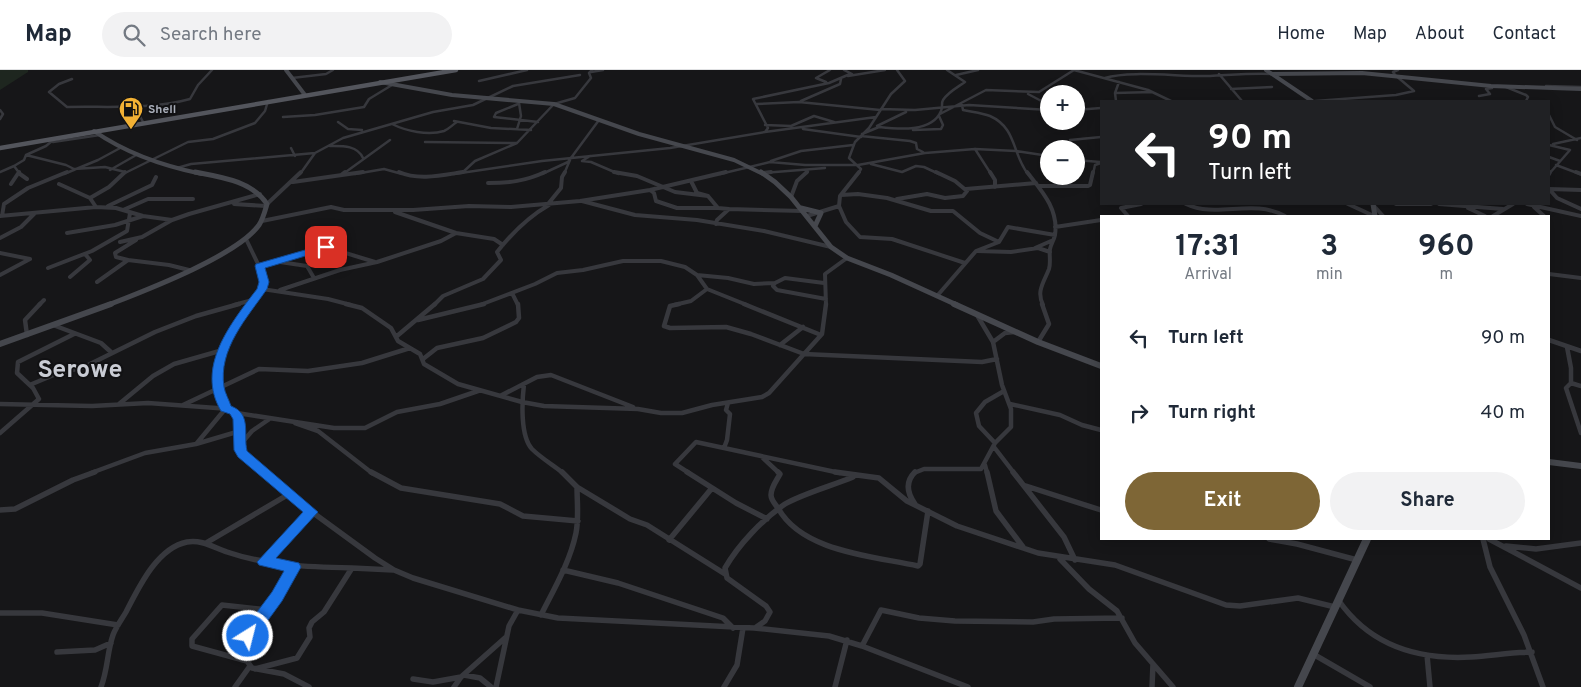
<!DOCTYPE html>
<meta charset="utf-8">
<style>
:root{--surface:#fff;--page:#f2f2f3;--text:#1f2937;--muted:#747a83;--line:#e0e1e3;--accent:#7e6636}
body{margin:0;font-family:Overpass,sans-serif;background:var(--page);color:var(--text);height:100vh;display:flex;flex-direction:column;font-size:19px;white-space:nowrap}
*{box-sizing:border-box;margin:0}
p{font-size:16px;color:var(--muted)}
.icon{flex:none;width:28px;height:28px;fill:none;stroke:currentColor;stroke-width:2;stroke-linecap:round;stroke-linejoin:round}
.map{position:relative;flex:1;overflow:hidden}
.details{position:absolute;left:1100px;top:145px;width:450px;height:325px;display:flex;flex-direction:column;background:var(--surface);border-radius:0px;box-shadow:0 2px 12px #0003}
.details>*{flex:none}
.guide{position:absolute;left:1100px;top:30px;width:450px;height:105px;border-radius:0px;box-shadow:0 2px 12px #0003;background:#202124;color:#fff;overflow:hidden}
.buttons{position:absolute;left:1040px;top:15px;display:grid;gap:10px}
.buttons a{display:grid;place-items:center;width:45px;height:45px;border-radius:50%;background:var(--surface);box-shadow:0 2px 12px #0003;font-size:25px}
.pin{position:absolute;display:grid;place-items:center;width:42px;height:42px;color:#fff;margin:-21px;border-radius:10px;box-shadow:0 2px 8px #0006}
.me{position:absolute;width:55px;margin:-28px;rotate:36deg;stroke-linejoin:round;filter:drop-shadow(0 0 4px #0008)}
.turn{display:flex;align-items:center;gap:18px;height:105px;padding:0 25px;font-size:22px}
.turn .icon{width:65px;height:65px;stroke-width:2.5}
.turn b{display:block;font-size:35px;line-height:42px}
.eta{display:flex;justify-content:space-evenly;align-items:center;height:85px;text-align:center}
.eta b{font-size:30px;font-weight:700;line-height:35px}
.action{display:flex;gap:10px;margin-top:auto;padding:10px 25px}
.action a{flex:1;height:58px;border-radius:30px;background:var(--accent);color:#fff;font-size:20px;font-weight:700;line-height:58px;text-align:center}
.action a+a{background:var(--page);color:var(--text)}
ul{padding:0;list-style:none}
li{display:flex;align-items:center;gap:15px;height:75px;padding:0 25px}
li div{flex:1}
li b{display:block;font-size:19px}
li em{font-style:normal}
header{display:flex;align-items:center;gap:30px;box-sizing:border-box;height:70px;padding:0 25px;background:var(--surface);border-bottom:1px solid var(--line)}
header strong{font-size:24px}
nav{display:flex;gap:28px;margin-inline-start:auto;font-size:18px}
.search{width:350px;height:45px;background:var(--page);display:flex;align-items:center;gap:12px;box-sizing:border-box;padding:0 18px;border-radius:28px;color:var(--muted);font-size:19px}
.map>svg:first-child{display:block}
.green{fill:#1e261f}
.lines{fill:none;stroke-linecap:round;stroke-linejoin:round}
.street-far3{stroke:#37383d;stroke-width:2.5}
.street-far2{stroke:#37383d;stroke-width:4}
.street-far1{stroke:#37383d;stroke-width:4.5}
.street{stroke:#37383d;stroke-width:5.5}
.secondary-far3{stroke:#45474d;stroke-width:4}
.secondary-far2{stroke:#45474d;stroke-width:5}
.secondary-far1{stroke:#45474d;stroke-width:6}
.secondary{stroke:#45474d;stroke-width:8}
.primary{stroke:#53555c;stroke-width:4.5}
.route{fill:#1a73e8;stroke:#114b97}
.labels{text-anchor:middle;stroke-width:4;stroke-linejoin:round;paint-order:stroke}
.far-poi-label{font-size:12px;font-weight:bold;fill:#a8adb8;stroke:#111113;text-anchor:start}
.town-label{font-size:25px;font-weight:bold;fill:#c9ccd4;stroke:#111113}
</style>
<header>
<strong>Map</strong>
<div class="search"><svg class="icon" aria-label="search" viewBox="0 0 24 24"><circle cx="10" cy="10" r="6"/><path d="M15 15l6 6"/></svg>Search here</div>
<nav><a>Home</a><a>Map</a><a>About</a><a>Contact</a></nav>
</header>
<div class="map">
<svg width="1581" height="617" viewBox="0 0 1581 617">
<rect width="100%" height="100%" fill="#161618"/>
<path class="green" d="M0,0H28V2L0,20Z"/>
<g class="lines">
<path class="street-far3" d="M844,0L852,4
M1074,0L1148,20L1171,31
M591,2L603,0
M1219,4L1242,31
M956,5L978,0
M848,6L885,0
M292,8L326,4L333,0
M1105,8C1130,0 1181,7 1210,6C1231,5 1251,3 1272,4
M479,11L527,0
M826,12L816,8L830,0
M59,14L72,9L59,14L49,22L67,37C107,36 151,40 190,29L198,15L212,0
M1546,16L1581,17
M1506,17L1526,25L1528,27L1526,31
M1231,19L1272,17
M1115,23L1152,22
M1028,24L1049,35
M1479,26L1490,24L1486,19L1492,18L1491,16
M801,31L840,14L841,9
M1116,31L1115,23L1119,12
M1315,31L1396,25L1414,21L1395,5L1393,2L1398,0
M518,34L496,43L494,47L538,52
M756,34L799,32L880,40
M962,35L963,40C972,42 982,43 990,46C1017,58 1012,84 1028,104
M135,37L143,52
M881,39L915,40L969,35L1049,40
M0,40L3,44L0,49
M1076,40L1101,38
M940,44L986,20L1039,22L1074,0
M1549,45L1555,57L1577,70
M283,47L315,45L364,37L369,29L392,15
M454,51L491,58L531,60
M338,52L348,59L362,60
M392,54C406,61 428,66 444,61C449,59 452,55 457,52
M765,55L791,56L814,46L834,52
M877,56L906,42
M879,57C897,59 932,63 941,41C943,37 941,33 943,30C948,22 958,17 965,12L947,0
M517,59L521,46L519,33
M803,59L861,67
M913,60L941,59L943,55L939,46
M765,62L768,58L753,29L829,13L850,4
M862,64L879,57
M861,66L910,71L916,73L917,79L923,82
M53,72L100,65
M425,72L516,73
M1553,74L1581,68
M1549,75L1570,80L1549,104
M330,76C342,76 357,75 363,88
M291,78L295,86
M975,79L991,104
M1071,79L1070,70L1101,67
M26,85L66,95L74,99L105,97L125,102
M26,85L46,76L52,71
M590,86L582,91L591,92L619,104
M1549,87L1560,91
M1076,90L1100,92
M771,91L801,81L853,75
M871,94L902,102L916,96L924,97L939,104
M1556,95L1580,104
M177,98L191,94L315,83
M110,100L138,84
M0,102L14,96
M463,102L475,91L517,73L554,34L575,28L591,8L589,3L592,0
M763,103L825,98
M20,104L14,96L24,90L26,85
M64,104L98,90L122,77
M123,104L188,72L213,69L255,53L265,41L268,31
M300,104L315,83L343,68L433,42L473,35L513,16L580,5
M343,104L390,70
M355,104L384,99L402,104
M454,104L542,91L670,78L765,62L876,47
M542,104L568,92L599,50
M564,104L570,90
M720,104L770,92L805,95H858L925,83L975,79L1016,81L1049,86
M805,104L808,101
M858,104L861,99L849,88L855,72L869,58L891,24L905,11L897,0
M1093,104L1095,95L1101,93"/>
<path class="street-far2" d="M399,102C419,111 443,105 463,102
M614,102L637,106L675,122L708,126
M990,102L995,110V117
M1027,102C1041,120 1059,139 1055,165C1054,170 1051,174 1050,179C1049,185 1051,193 1049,199C1044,212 1036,221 1043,235
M1576,102L1581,104
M763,103L771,102
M20,104L27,109
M1549,104L1550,102
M341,105L345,102
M691,111L697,123L708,126L718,138L729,139L717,150L716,154
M293,112L363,102
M488,113C509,113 526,111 545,102
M11,114L19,102
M59,114L90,128
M1039,116H1088L1090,115L1093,102
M966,119L1036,113
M1549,119L1557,128L1581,139
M1549,119L1581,120
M650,120L654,123L656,131L677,138H718
M841,125L858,124L887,128L931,141H953L980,163L999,172L976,181L937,226
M791,127L797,111L807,102
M897,129L927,124L945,128L963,126L967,121L955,111L936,102
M582,131L635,145L697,150L764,161L831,177
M234,134L266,136
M267,134L301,102
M548,134L561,118L562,107L565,102
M1186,134C1217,149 1252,128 1285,146
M1348,134L1374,146
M1396,134H1431
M1439,134L1503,139
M1527,134L1581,146
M108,136L152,115L156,107
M839,136L846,152L860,167L892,169L965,193
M1374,136L1383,146
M96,137L90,128L109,117L125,102
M1534,137L1544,146
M1468,138L1485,146
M729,139L803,141
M123,140L148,129H193
M395,142L456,163L494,169L503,175
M0,146L96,137L116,138L143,146L172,150
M2,146L4,134L28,118L67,102
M807,146L839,136L840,126L859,102
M1128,146L1121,138L1141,134
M1493,146L1513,134
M262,151L331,137L344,140H413L469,136L511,137L580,131L650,120L726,102
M1055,157L1101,150
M67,163L115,155L143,146
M0,168L21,157L35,143
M246,169L259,196L264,216L250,235
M120,172L142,167L172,150L189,144L260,124
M999,172L1008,157L1055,165
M1035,178L1051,171
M977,181L1011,182L1038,178L1050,182
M0,183L30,189
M128,190L169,195L189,200
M280,192L307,196L314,208
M259,196L326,177L375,192
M48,198L92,181L127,161L130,143
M1549,204L1581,208
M0,205L30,189
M697,205L707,219L747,235
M70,207L90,190L85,184
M97,212L128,190L116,187L115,183L136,170
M775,213L773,216L777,220L826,229
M262,219L328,229L351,235
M280,220L340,200L377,192L441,171L456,163
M512,223L518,235
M39,235L44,230
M234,235L256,229
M434,235L443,226L483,209L501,190L497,182C512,163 528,147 549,135
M480,235L535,214L557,203L583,200L623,191H661L685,197L697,205L728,208L754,214L775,213L785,208L824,213
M674,235L691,231L707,219
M826,235L825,204L847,188"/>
<path class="street-far1" d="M346,234L362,238L391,258L398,271L420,284L424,294L458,314L522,332L544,336L638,339L661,343H682L712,335L762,327L769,323L822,264L826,234
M679,234L670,236L664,256L670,258L726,257L751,264L804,284L982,292L997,289
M744,234L821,265
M418,250L484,234
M53,255L101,273L112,283
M27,265L25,250L40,234
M397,266L435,234
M1549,270L1581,281
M993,272L1005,263L1014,262
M1038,272L1049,254L1042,234
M780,275L803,257
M1567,277L1571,298V313L1566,318L1581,363
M423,289L437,278L483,268L516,252L519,248L518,234
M1571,313L1581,316
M32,314L56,304L84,297L155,262L196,246L239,234
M524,314C522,331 520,366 532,379C541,388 553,395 563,403
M502,325L537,307L551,305L633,337
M728,333L726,340L730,344L727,370L724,378L840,403
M0,334L92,336L148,333L230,339C246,352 234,372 246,387C250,393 259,398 264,403
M119,334L153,306L174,294L223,280
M1010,334L1060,345L1082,355L1101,360
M183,335L259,299L308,301L362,293L410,278
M237,343L334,358H365L397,342L440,334L478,321
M295,353L318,361L372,403
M0,363L39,329L33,318L17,303L18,292L74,264
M197,373L226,338C223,331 219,323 218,316C215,285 234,258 251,234
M995,373L979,356L976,343L985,332L1004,321
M240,375L252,361L268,350
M994,377L1014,403
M763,388L779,403
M985,395L987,403
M91,403L145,383L196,374L240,361
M689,403L675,394L696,372L724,378
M914,403L924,399H981L995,373L1011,357V339L1002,315L993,272L977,245"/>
<path class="street" d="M263,402L312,442L375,488L394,500L413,508L518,540L558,548L754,558L829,566L862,576L968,617
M371,402L401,418L500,434L523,446L578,451
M687,402L736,433L767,449
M778,402L780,404C777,410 771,417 771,425C771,430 775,434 778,438C802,482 873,486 918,496L920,494L928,441
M835,402L879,408L907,431L957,456L1038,483L1115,495L1226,535L1240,536L1298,528L1335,537
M987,402L996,441L1023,477
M1013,402L1064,467L1075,490
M1026,416L1101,440
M577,417L630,449L647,455L725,504
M915,434C907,423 905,412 915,402
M0,440L15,439L73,410L95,402
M1269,469L1297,474L1357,490
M1483,469L1490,497L1524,565L1543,617
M1489,469L1581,518
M669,470L712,418
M206,473L289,424
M1506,476L1536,479L1581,473
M1060,489L1089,519L1117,541L1135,573L1173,617
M264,492L312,442
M294,497L277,526L248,566L244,581L247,591L252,598L284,604L309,617
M352,498L393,500
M563,500L618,513L723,548L733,558
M1339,531C1370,575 1418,590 1471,587C1491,586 1511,582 1532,582
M0,543H42L118,555
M541,545C554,519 570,492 576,463C579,448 577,432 577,417L562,402
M755,558L765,551L770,542L766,536L727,508L725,498C739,474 762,450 785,434C802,424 834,415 853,407
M862,576L881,540L919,548L955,551L1033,552L1054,549L1122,548
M57,582L95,580L111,573
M1313,584L1370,617
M1427,585L1430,617
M247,591L192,576V569L222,535L267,540
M464,605L480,608L491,617
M413,609L433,612L461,607
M101,617C108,599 107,582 113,565C116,557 122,549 126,542C139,517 157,478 187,472C201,469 215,478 227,482C268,496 310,497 352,498L324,542L312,552L309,558L310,567L297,588L255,599
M235,617L250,596
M454,617L461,607L505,568
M496,617L509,556L518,540
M724,617L737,595L743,558
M835,617L847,570
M1152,617L1153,594"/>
<path class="secondary-far3" d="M286,0L305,25
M1266,0L1312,31
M1272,4L1362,3L1491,16L1581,19
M380,12L452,25L554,34L639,64L734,90L763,104
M94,61C127,84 163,96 202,104"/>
<path class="secondary-far2" d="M761,102L775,112L791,127L831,177L847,188L891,205L957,235
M1373,134L1375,146
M801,138L821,143L815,156
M108,235C144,221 237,186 259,155C263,149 265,141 267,134C252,111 221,107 195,102"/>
<path class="secondary-far1" d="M954,234L1038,272L1101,296
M0,274L111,234
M1549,392L1581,396"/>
<path class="secondary" d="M1298,617L1367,469"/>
<path class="primary" d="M0,78L456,0"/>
</g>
<path class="route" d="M326,174L329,175V179L265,198L269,212L267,219C247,248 218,279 224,317C225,323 229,330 231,336C252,344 243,364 247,381L318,442L276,488L299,493L301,497L282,531L253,571L248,573L242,571L240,566L242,562L272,522L284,501L259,495L257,492L303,442L238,387L234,380L233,349L230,344L221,341C195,297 231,253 257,219L259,212L255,196L256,194Z"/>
<defs>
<symbol id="fuel-pin" viewBox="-11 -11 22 30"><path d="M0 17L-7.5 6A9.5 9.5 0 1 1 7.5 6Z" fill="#f2b134" stroke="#111113"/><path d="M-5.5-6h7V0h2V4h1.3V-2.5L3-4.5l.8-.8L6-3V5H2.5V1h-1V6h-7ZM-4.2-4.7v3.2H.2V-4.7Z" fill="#111"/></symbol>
</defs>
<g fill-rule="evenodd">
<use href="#fuel-pin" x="117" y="25" width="28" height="38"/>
</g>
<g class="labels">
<g class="far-poi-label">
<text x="148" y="43">Shell</text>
</g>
<g class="town-label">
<text x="80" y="307">Serowe</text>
</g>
</g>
</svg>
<div class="buttons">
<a>+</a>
<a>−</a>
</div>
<div class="pin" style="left:326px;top:177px;background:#d93025"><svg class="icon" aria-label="arrive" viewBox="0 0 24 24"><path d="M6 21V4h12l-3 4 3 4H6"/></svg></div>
<svg class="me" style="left:248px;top:566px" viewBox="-20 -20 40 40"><circle r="17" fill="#1a73e8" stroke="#fff" stroke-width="3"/><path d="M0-11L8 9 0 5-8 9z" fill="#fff"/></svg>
<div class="guide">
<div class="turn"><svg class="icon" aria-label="left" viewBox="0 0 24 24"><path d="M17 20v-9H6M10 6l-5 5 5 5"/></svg><div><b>90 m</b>Turn left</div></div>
</div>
<section class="details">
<div class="eta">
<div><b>17:31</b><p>Arrival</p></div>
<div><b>3</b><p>min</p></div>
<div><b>960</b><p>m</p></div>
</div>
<ul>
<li><svg class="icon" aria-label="left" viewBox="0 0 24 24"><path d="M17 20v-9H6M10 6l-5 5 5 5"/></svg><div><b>Turn left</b></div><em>90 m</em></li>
<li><svg class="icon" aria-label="right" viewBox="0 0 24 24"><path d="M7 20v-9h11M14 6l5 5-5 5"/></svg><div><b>Turn right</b></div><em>40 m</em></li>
</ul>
<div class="action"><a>Exit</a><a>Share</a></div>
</section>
</div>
